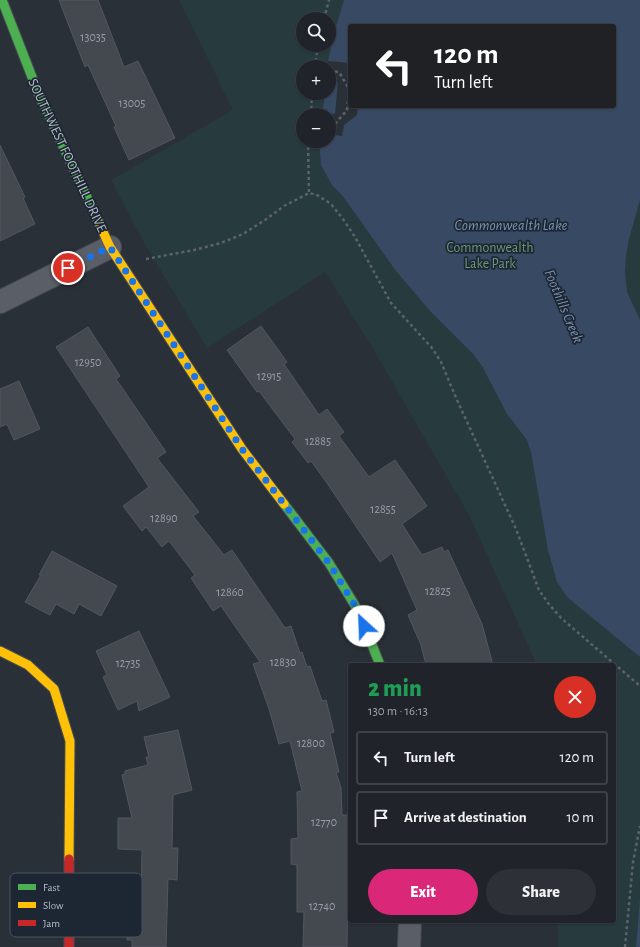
<!DOCTYPE html>
<meta charset="utf-8">
<style>
:root{--surface:#20242a;--page:#2d3036;--text:#f1f3f6;--muted:#a2a4a8;--line:#3d4147;--accent:#db2777}
body{margin:0;font-family:"Alegreya Sans",sans-serif;background:var(--page);color:var(--text);height:100vh;display:flex;flex-direction:column;font-size:15px;white-space:nowrap}
*{box-sizing:border-box;margin:0}
p{font-size:13px;color:var(--muted)}
.icon{flex:none;width:22px;height:22px;fill:none;stroke:currentColor;stroke-width:2;stroke-linecap:round;stroke-linejoin:round}
.map{position:relative;flex:1;overflow:hidden}
.details{position:absolute;left:348px;top:663px;width:268px;height:260px;display:flex;flex-direction:column;background:var(--surface);border-radius:4px;box-shadow:0 1px 3px #0004,0 0 0 1px var(--line)}
.details>*{flex:none}
.guide{position:absolute;left:348px;top:24px;width:268px;height:84px;border-radius:4px;box-shadow:0 1px 3px #0004,0 0 0 1px var(--line);background:#202124;color:#fff;overflow:hidden}
.fabs{position:absolute;left:296px;top:12px;display:grid;gap:8px}
.fabs a{display:grid;place-items:center;width:40px;height:40px;border-radius:50%;background:var(--surface);box-shadow:0 1px 3px #0004,0 0 0 1px var(--line);font-size:20px}
.pin{position:absolute;display:grid;place-items:center;width:34px;height:34px;color:#fff;margin:-17px;border:2px solid #fff;border-radius:50%;box-shadow:0 1px 4px #0007}
.me{position:absolute;width:44px;margin:-22px;rotate:335deg;stroke-linejoin:round;filter:drop-shadow(0 0 3px #0008)}
.turn{display:flex;align-items:center;gap:14px;height:84px;padding:0 20px;font-size:18px}
.turn .icon{width:52px;height:52px;stroke-width:2.5}
.turn b{display:block;font-size:28px;line-height:34px}
.round{display:grid;place-items:center;flex:none;width:42px;height:42px;border-radius:21px;background:var(--page)}
.summary{display:flex;align-items:center;justify-content:space-between;height:68px;padding:0 20px}
h1{font-size:24px;font-weight:800;line-height:30px;color:#1e9e55}
.button{display:flex;gap:8px;margin-top:auto;padding:8px 20px}
.button a{flex:1;height:46px;border-radius:24px;background:var(--accent);color:#fff;font-size:16px;font-weight:800;line-height:46px;text-align:center}
.button a+a{background:var(--page);color:var(--text)}
ul{padding:0;list-style:none}
li{display:flex;align-items:center;gap:12px;height:54px;margin:0 8px 6px;padding:0 12px;border:2px solid var(--line);border-radius:4px}
li div{flex:1}
li b{display:block;font-size:15px}
li em{font-style:normal}
.map>svg:first-child{display:block}
.green{fill:#273a3e;fill-rule:evenodd}
.water{fill:#384963;fill-rule:evenodd}
.pier{fill:#2a3038}
.building{fill:#444950;stroke:#52575f}
.lines{fill:none;stroke-linecap:round;stroke-linejoin:round}
.street-casing{stroke:#484c53;stroke-width:24}
.fast-casing{stroke:#484c53;stroke-width:11}
.slow-casing{stroke:#484c53;stroke-width:11}
.jam-casing{stroke:#484c53;stroke-width:11}
.path{stroke:#5d636a;stroke-width:2.5;stroke-dasharray:3 3;stroke-linecap:butt}
.street{stroke:#5a5e66;stroke-width:22}
.fast{stroke:#4caf50;stroke-width:9}
.slow{stroke:#ffc107;stroke-width:9}
.jam{stroke:#c62828;stroke-width:9}
.route{stroke:#1a73e8;stroke-width:7;stroke-dasharray:0 12.6}
.labels{text-anchor:middle;stroke-width:3.5;stroke-linejoin:round;paint-order:stroke}
.number-label{font-size:12px;fill:#989fab}
.street-label{font-size:14px;fill:#b4bcc9;stroke:#1d2633}
.park-label{font-size:14px;fill:#6b9a76;stroke:#1d2633}
.water-label{font-size:15px;font-style:italic;fill:#7c92b1;stroke:#1d2633}
.key{fill:#1d2633;stroke:#4a5360;stroke-width:1}
.key-label{font-size:11px;fill:#b4bcc9}
</style>
<div class="map">
<svg width="640" height="947" viewBox="0 0 640 947">
<rect width="100%" height="100%" fill="#2a3038"/>
<path class="green" d="M179,0H640V947H558V921H614V665H537L469,515L372,347L325,272L207,348L142,239L111,180L233,110ZM303,19H329V45H303ZM350,26H614V106H350ZM303,67H329V93H303ZM303,115H329V141H303Z"/>
<path class="water" d="M344,0H640V200L629,239L626,256L625,272L627,292L640,320V657L567,597L557,582L548,550L531,452L527,440L507,414L482,366L473,354L431,312L396,271L342,195L332,185L321,165L319,141H329V115H322L325,93H329L328,61L334,33ZM350,26H614V106H350Z
M640,899V947H636Z"/>
<path class="pier" d="M328,61L350,63V106H358L357,115L344,125L342,136L329,134V115H322V113L335,114L338,82L329,81Z"/>
<path class="building" d="M59,0H98L124,67L138,61L175,138L129,160L114,127L116,126L88,65L85,67Z
M0,145L25,197L23,198L35,224L0,241Z
M261,326L287,362L284,364L319,415L327,409L344,432L339,436L369,477L395,460L427,506L402,524L422,555L442,547L444,552L448,550L482,624L493,665H426L421,645L408,615L417,610L392,553L380,562L327,483L311,461L308,463L292,442L295,439L259,391L257,392L227,350Z
M88,327L120,376L116,379L166,452L157,458L199,512L193,516L224,555L232,550L285,628L291,626L300,653L302,652L307,667L310,666L322,701L326,700L334,732L330,733L339,772H336L341,788L342,815H349L350,865H348L347,947H303L304,912H297V865L291,864V839L298,838L297,792L302,791L290,741L279,744L269,709L253,664L260,662L221,606L213,611L191,578L195,575L169,541L162,547L146,527L142,531L123,506L149,487L56,347Z
M19,381L40,429L14,440L7,424L0,427V389Z
M52,551L117,586L101,616L79,604L74,614L56,604L50,615L25,602L41,575H39Z
M139,631L170,697L139,711L137,701L118,710L103,677L107,675L96,651Z
M178,730L192,790L173,795L172,848H178L177,880L168,879L166,947H132V940H127V897H141L142,850L118,849V818H132L122,775L125,774V771L148,765L146,757H149L144,737Z"/>
<g class="lines">
<defs>
<path id="street" d="M0,302L110,247
M409,947L410,921"/>
<path id="fast" d="M2,0L39,95L99,223
M284,504L329,563L359,612L380,665"/>
<path id="slow" d="M99,223L110,247L242,449L284,504
M0,651L28,665L54,689L70,741L69,859"/>
<path id="jam" d="M69,947V859"/>
</defs>
<use href="#street" class="street-casing"/>
<use href="#fast" class="fast-casing"/>
<use href="#slow" class="slow-casing"/>
<use href="#jam" class="jam-casing"/>
<path class="path" d="M324,19L329,0
M315,67L318,45
M329,71L339,72L349,89L347,110L335,124H329
M311,115L312,93
M308,141L309,193
M146,259L194,250L221,243L243,234L265,220L284,206L309,193L317,195L331,204L343,219L355,237L391,303L432,348L441,362L457,400L516,529L539,590L548,603L561,618L640,686
M625,947L633,862L640,826"/>
<use href="#street" class="street"/>
<use href="#fast" class="fast"/>
<use href="#slow" class="slow"/>
<use href="#jam" class="jam"/>
</g>
<g class="lines">
<path class="route" d="M68,268L110,247L242,449L329,563L359,612L364,626"/>
</g>
<g class="labels">
<g class="number-label">
<text x="93" y="41">13035</text>
<text x="132" y="107">13005</text>
<text x="88" y="366">12950</text>
<text x="269" y="380">12915</text>
<text x="318" y="445">12885</text>
<text x="383" y="513">12855</text>
<text x="164" y="522">12890</text>
<text x="438" y="595">12825</text>
<text x="230" y="596">12860</text>
<text x="283" y="666">12830</text>
<text x="128" y="667">12735</text>
<text x="311" y="747">12800</text>
<text x="324" y="826">12770</text>
<text x="322" y="910">12740</text>
</g>
<g class="street-label">
<text transform="translate(68 155) rotate(65)" y="5">SOUTHWEST FOOTHILL DRIVE</text>
</g>
<g class="park-label">
<text x="490" y="252">Commonwealth<tspan x="490" dy="16">Lake Park</tspan></text>
</g>
<g class="water-label">
<text x="511" y="230">Commonwealth Lake</text>
<text transform="translate(564 306) rotate(67)" y="5">Foothills Creek</text>
</g>
</g>
<rect x="10" y="873" width="132" height="64" rx="6" class="key"/>
<rect x="18" y="884" width="18" height="6" fill="#4caf50"/>
<rect x="18" y="902" width="18" height="6" fill="#ffc107"/>
<rect x="18" y="920" width="18" height="6" fill="#c62828"/>
<g class="key-label">
<text x="43" y="891">Fast</text>
<text x="43" y="909">Slow</text>
<text x="43" y="927">Jam</text>
</g>
</svg>
<div class="fabs">
<a><svg class="icon" aria-label="search" viewBox="0 0 24 24"><circle cx="10" cy="10" r="6"/><path d="M15 15l6 6"/></svg></a>
<a>+</a>
<a>−</a>
</div>
<div class="pin" style="left:68px;top:268px;background:#d93025"><svg class="icon" aria-label="arrive" viewBox="0 0 24 24"><path d="M6 21V4h12l-3 4 3 4H6"/></svg></div>
<svg class="me" style="left:364px;top:626px" viewBox="-20 -20 40 40"><circle r="19" fill="#fff"/><path d="M0-13L10 11 0 6-10 11z" fill="#1a73e8"/></svg>
<div class="guide">
<div class="turn"><svg class="icon" aria-label="left" viewBox="0 0 24 24"><path d="M17 20v-9H6M10 6l-5 5 5 5"/></svg><div><b>120 m</b>Turn left</div></div>
</div>
<section class="details">
<div class="summary"><div><h1>2 min</h1><p>130 m · 16:13</p></div><a class="round" style="background:#d93025;color:#fff"><svg class="icon" aria-label="close" viewBox="0 0 24 24"><path d="M6 6l12 12M18 6L6 18"/></svg></a></div>
<ul>
<li><svg class="icon" aria-label="left" viewBox="0 0 24 24"><path d="M17 20v-9H6M10 6l-5 5 5 5"/></svg><div><b>Turn left</b></div><em>120 m</em></li>
<li><svg class="icon" aria-label="arrive" viewBox="0 0 24 24"><path d="M6 21V4h12l-3 4 3 4H6"/></svg><div><b>Arrive at destination</b></div><em>10 m</em></li>
</ul>
<div class="button"><a>Exit</a><a>Share</a></div>
</section>
</div>
